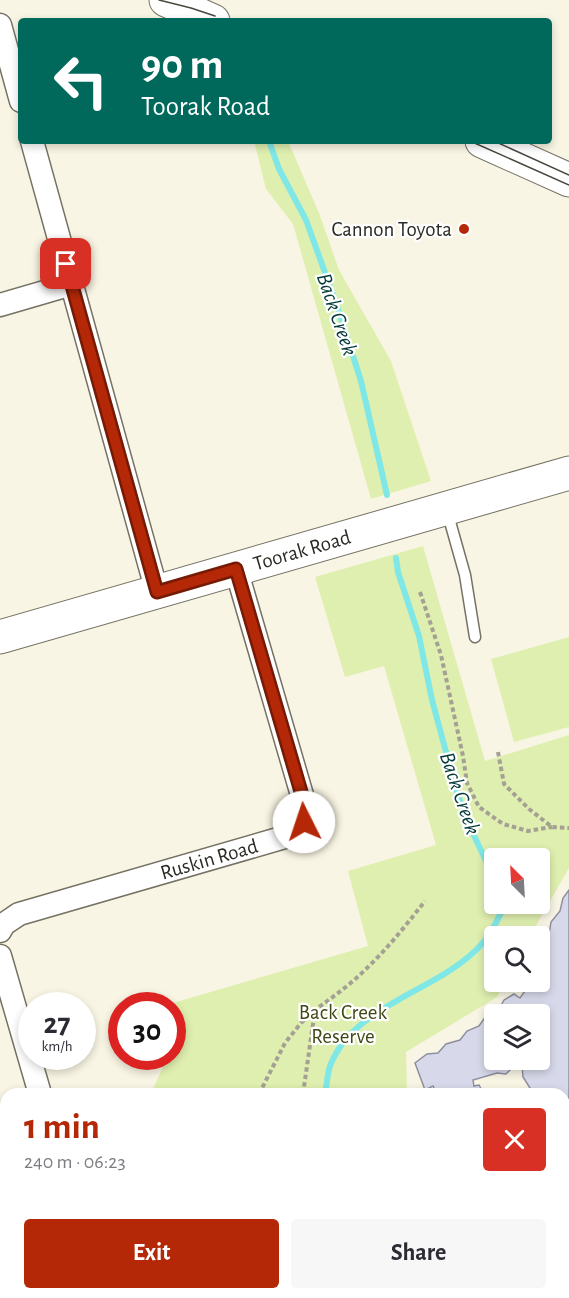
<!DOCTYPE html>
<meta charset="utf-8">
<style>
:root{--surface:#fff;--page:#f7f7f7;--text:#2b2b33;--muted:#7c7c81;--accent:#b42808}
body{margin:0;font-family:"Alegreya Sans",sans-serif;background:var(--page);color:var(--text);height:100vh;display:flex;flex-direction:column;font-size:22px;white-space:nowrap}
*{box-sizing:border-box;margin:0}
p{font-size:20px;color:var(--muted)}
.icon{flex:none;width:33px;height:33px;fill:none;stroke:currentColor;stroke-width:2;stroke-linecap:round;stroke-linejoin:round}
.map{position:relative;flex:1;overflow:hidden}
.side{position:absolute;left:0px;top:1088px;width:570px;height:212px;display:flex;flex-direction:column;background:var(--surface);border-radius:18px 18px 0 0;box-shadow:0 3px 9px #0003}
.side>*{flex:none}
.guide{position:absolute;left:18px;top:18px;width:534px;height:126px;border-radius:6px;box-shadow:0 3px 9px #0003;background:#00695c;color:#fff;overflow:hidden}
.needle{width:39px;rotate:336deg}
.controls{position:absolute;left:484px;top:848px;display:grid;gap:12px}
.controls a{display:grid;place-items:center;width:66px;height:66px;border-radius:6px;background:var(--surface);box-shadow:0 3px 9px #0003;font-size:30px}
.speed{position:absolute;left:18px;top:992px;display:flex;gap:12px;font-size:30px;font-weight:700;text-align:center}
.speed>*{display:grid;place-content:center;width:78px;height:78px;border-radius:50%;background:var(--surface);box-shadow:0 3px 9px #0003;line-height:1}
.speed small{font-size:15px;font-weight:400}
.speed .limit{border:9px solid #d22;background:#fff;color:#111}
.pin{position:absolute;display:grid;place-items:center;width:51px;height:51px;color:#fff;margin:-26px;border-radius:12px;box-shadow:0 3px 9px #0006}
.me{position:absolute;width:66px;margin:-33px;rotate:356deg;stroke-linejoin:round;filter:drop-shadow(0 0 4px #0008)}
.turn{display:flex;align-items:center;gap:21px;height:126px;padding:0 24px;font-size:27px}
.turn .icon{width:78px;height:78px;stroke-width:2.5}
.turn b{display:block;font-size:42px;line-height:51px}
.round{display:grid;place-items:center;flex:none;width:63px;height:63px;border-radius:6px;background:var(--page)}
.summary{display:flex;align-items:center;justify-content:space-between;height:102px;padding:0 24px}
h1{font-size:36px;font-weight:600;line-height:45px;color:var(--accent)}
.primary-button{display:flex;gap:12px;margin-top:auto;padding:12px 24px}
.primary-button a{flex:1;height:69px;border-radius:6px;background:var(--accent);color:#fff;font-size:24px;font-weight:600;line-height:69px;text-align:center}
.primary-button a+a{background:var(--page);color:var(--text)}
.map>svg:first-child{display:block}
.green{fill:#dfefaf;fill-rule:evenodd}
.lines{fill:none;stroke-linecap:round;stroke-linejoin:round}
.stream{stroke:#80e7e7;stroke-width:6}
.building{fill:#d7d8e9;stroke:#8e8f9f;stroke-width:1.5;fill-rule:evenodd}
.lane-casing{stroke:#767263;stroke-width:13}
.street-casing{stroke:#767263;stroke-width:25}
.primary-casing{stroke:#767263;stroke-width:35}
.highway-casing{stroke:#767263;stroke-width:35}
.path{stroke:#a4a194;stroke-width:4;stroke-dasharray:4.5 3;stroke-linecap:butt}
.lane{stroke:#fff;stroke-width:10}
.street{stroke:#fff;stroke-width:22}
.primary{stroke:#fff;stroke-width:33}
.highway{stroke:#fff;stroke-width:33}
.tram{stroke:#49483f;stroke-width:1.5}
.route-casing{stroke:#751a05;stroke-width:15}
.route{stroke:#b42808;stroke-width:10}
.poi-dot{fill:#b42808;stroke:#fff;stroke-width:2}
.labels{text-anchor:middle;stroke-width:4.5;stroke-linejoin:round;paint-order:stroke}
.poi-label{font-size:21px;fill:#2b2a23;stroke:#fff;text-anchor:end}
.street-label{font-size:21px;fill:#2b2a23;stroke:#fff}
.park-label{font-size:21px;fill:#3f4915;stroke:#fff}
.water-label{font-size:22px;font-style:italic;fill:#063a3a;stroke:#fff}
</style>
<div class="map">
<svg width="569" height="1298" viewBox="0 0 569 1298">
<rect width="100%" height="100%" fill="#f9f5e4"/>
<path class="green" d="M254,141H288L319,213L339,270L391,361L431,481L371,499L293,224L266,189Z
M423,546L485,761L569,735V868L530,936H495V981H506L497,997L406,1052L407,1093H151L168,1056H172V1005H166L368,946L348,871L436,845L384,666L345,677L315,577ZM495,858H540V903H495Z
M569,637V727L514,742L491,659Z
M99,1293H260L251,1298H100Z"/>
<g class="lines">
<path class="stream" d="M269,141L279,169L306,220L336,303L361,381L387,495
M396,558L398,572L419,636L432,700L456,789L467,821L487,863L495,887
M540,860L544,857
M325,1094C327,1085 327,1075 330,1066C354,1004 437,992 480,946C492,934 498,918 506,903
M194,1298L197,1293"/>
</g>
<path class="building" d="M569,890V1137L564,1138V1094H530V1088L523,1077L522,1065L512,1068L506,1074L497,1073L473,1080L474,1086L479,1085L484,1094H423L435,1090L433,1086L425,1090L415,1063L427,1054L438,1053L446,1044L460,1040L467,1031L479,1026L486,1016L498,1011L504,1000L514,994L520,998L531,982L530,981H540L541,943L549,935L551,922L560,911L563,898ZM495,1014H540V1059H495Z"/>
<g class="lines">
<defs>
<path id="lane" d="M447,511L465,575L475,637"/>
<g id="street">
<path d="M0,25L21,101"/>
<path d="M32,141L157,592"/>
<path d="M0,305L72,284"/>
<path id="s1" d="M0,931L4,924L19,914L285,837C301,829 307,820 304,802L236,569"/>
<path d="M0,956L40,1094"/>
<path d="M77,1293L78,1298"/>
</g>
<path id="primary" d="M166,0L213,21
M482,141L569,180"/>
<g id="highway">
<path id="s2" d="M0,637L569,473"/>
</g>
</defs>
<use href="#lane" class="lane-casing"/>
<use href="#street" class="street-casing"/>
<use href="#primary" class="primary-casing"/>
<use href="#highway" class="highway-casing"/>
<path class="path" d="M420,592L441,655L463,756L467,783L479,807L503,824L528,831L552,827
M498,752L504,784L529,809L552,827L569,828
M259,1094L285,1043L301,1023L315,1011
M303,1094L315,1010C333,997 351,984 367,968C388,948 407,924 425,901
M133,1298V1293
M160,1298L164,1293"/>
<use href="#lane" class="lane"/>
<use href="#street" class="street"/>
<use href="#primary" class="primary"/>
<use href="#highway" class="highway"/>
<path class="tram" d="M159,0L191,8L215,16
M470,141L569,185
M494,141L569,175"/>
</g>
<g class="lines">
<defs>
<path id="route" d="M66,264L157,592L236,569L304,802L306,815L304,822"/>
</defs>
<use href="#route" class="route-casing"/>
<use href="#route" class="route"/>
</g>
<circle class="poi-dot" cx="464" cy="229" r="6"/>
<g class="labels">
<g class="poi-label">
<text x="452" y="236">Cannon Toyota</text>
</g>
<g class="street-label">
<text dy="7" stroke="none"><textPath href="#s2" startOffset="314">Toorak Road</textPath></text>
<text dy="7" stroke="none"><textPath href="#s1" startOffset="224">Ruskin Road</textPath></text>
</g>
<g class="park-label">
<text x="343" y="1019">Back Creek<tspan x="343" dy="24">Reserve</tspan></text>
</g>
<g class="water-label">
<text transform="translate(338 314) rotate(71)" y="8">Back Creek</text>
<text transform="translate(461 793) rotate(71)" y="8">Back Creek</text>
</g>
</g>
</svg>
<div class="controls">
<a><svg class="needle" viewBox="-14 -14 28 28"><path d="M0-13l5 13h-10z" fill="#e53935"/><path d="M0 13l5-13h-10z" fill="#7c7c81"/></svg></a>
<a><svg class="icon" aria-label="search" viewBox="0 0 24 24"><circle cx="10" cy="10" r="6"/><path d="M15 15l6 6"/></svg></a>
<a><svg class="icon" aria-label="layers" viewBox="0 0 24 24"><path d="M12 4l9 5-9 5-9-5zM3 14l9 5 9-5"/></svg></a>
</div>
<div class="speed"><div>27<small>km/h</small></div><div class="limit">30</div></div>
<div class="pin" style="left:66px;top:264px;background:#d93025"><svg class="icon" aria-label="arrive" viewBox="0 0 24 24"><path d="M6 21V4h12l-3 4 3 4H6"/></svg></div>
<svg class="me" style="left:304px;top:822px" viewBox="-20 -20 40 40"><circle r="19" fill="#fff"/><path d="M0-13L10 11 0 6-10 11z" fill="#b42808"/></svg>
<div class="guide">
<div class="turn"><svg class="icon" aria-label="left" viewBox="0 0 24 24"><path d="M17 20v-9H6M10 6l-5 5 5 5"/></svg><div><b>90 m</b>Toorak Road</div></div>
</div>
<section class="side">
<div class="summary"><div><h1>1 min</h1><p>240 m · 06:23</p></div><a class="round" style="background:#d93025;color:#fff"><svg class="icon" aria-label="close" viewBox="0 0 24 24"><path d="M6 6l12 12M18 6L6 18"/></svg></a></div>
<div class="primary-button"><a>Exit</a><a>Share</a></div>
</section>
</div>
